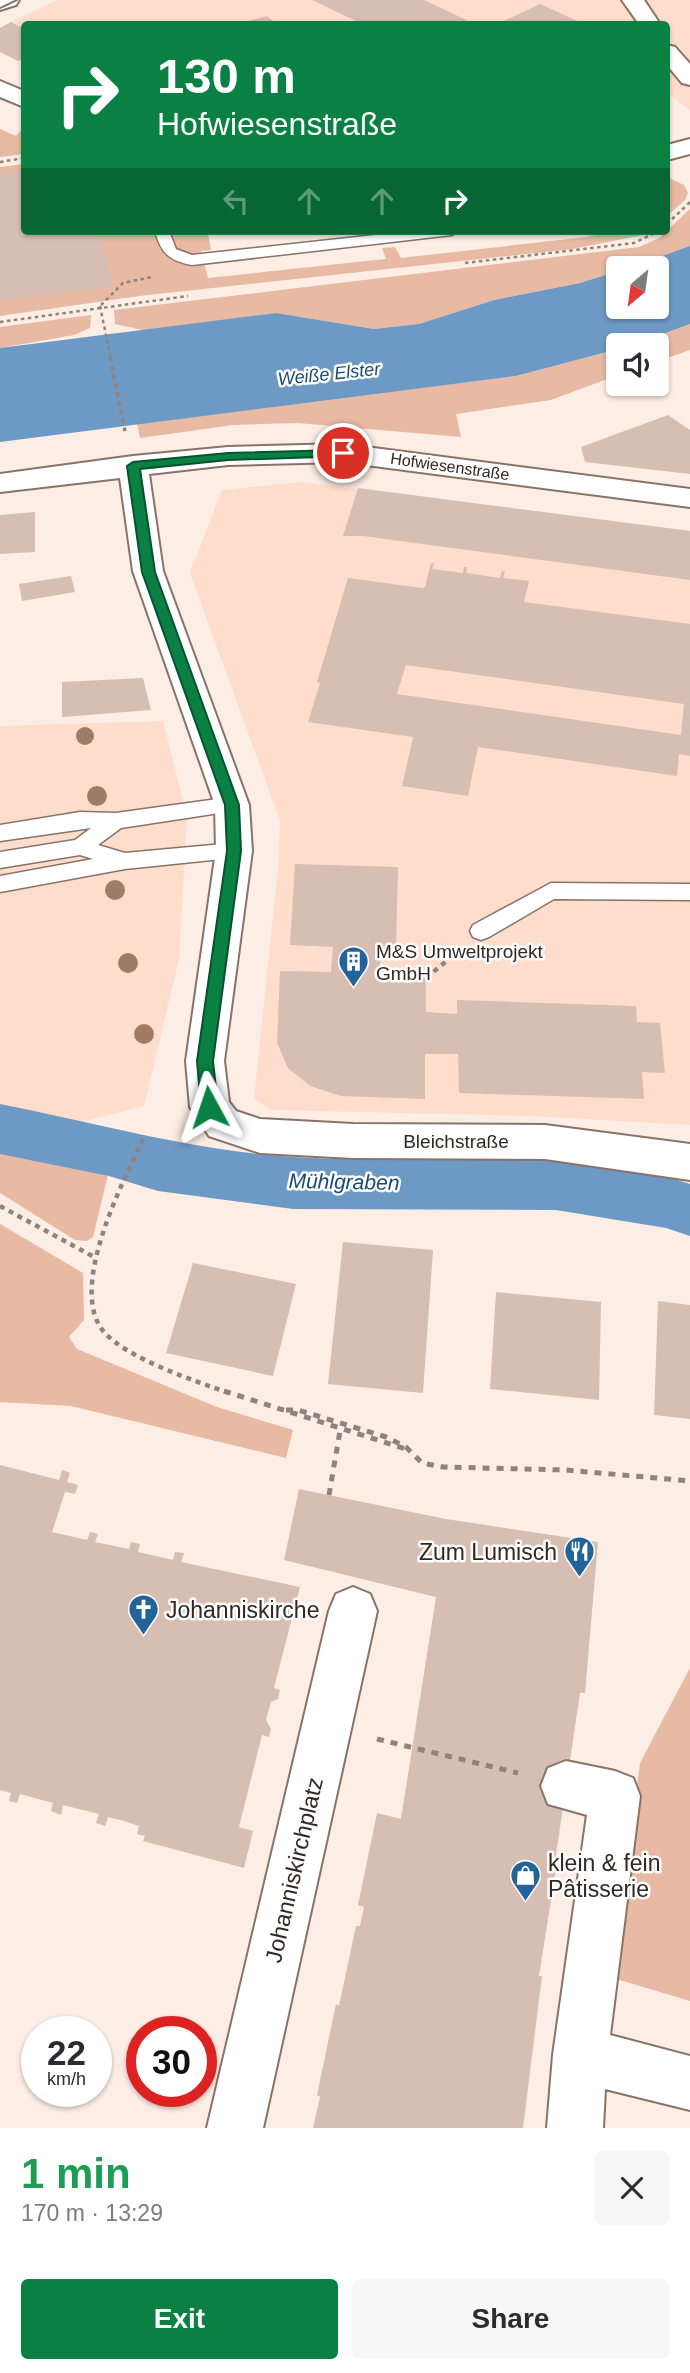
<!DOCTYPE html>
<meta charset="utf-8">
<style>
:root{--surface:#fff;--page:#f7f7f7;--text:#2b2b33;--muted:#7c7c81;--accent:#0b8043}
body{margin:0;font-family:Helvetica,sans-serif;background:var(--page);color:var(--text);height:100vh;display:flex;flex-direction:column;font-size:26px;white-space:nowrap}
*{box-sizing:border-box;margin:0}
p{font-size:23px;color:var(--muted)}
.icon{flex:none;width:38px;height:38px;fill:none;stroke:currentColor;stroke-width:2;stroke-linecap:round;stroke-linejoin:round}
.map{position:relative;height:2128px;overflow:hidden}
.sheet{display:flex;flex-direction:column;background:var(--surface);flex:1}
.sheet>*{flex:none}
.top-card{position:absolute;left:21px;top:21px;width:649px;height:214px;border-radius:7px;box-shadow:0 2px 5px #0004;background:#0b8043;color:#fff;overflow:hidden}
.needle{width:46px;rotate:209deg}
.fabs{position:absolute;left:606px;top:256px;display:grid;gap:14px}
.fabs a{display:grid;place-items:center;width:63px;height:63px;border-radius:7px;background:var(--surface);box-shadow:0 2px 5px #0004;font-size:35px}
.speed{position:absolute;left:21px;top:2016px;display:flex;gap:14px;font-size:35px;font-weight:700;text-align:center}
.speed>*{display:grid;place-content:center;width:91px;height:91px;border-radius:50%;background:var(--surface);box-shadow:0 2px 5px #0004;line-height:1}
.speed small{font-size:18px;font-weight:400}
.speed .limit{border:10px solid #d22;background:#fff;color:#111}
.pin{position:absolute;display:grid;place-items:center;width:60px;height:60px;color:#fff;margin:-30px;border:4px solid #fff;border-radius:50%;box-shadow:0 2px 7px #0007}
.me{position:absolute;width:77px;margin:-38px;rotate:355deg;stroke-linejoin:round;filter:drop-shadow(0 0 5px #0008)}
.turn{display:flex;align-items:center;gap:24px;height:147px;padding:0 21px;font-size:32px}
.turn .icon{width:91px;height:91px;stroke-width:2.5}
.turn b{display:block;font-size:49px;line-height:60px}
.lanes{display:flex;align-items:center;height:66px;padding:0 21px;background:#0003;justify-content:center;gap:35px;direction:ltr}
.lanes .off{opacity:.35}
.round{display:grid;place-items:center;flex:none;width:74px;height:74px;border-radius:7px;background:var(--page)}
.overview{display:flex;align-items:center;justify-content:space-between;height:119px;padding:0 21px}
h1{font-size:42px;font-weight:600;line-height:52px;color:#1e9e55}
.cta{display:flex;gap:14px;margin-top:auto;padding:14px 21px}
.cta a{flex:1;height:80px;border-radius:7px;background:var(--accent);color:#fff;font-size:28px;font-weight:600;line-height:80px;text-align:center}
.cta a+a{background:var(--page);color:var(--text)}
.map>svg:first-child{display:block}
.built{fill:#feddcd}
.green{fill:#e8b9a3}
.water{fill:#6d99c5}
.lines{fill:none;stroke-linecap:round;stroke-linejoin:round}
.canal{fill:#6d99c5;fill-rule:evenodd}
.building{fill:#d7beb3;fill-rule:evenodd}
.lane-casing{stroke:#897369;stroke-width:3}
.street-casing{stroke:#897369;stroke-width:4}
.primary-casing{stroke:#897369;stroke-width:4}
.path-far3{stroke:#8f837d;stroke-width:2.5;stroke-dasharray:3.5 3.5;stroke-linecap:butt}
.path-far2{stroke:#8f837d;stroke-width:3.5;stroke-dasharray:4.5 4.5;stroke-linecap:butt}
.path-far1{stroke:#8f837d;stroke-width:4.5;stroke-dasharray:5 5;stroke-linecap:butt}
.path{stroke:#8f837d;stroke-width:5;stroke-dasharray:7 7;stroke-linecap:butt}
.lane{fill:#fff;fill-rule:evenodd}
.street{fill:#fff;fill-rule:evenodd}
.primary{fill:#fff;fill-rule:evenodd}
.tram{stroke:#867a74;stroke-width:2}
.tree{fill:#a07c67}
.route{fill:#0b8043;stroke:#07532c;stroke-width:2}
.labels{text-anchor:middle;stroke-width:5;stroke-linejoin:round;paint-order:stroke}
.far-street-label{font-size:16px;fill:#312824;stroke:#fdfdfd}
.far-water-label{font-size:18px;font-style:italic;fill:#194a75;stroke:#fdfdfd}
.poi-label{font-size:19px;fill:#312824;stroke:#fdfdfd;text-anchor:start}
.street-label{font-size:19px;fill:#312824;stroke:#fdfdfd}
.water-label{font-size:21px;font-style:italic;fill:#194a75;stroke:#fdfdfd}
.near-poi-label{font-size:23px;fill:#312824;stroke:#fdfdfd;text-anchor:start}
.near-street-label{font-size:23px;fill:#312824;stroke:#fdfdfd}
</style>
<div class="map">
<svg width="690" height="2128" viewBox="0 0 690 2128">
<rect width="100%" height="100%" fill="#fcede5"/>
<path class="built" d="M57,0H690V110L667,93V24H24V28L11,22Z
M300,482L690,531V1125L532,1116L272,1110L254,1099L278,868L280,821L190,573L222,490Z
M163,721L187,817L179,959L144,1106L61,1127L0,1112V726Z"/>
<path class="green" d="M24,127V154L0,157V129L16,136Z
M24,164V231H238L208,234L211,250L201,251L208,278L386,259L382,248L395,247L401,258L586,237L614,231H650L638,236L572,249L139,296L0,316V167Z
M667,177L684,185L688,193L685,200L667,216Z
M690,209V246L628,268H618V271L580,283L494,300L419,324L374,329L276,313L147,331L115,324L114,310L639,247L659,238Z
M91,315L90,328L74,335L0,348V327Z
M690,324V350L656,362V345H633Z
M618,349V375L551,400L456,414L461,437L298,423L233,425L140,438L137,423L516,376Z
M0,1142L111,1162L93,1237L87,1241L75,1240L0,1193Z
M0,1224L83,1273L84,1320L69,1337L77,1349L217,1407L293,1430L286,1458L71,1406L0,1402Z
M690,1668V2001L613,1978L640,1763Z"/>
<path class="water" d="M690,246V324L633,345H618V349L516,376L0,442V348L276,313L374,329L419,324L494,300L580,283L618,271V306H656V268H628Z"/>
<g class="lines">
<path class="canal" d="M0,1104C97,1123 194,1151 293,1157C425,1166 561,1142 690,1184V1236L666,1228L556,1210L293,1209L158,1191L109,1176L0,1154Z"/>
</g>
<path class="building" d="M312,0H424L475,24H362Z
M540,4L584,24H497Z
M267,16L277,24H237Z
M11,22L24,29V58L18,61L0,52V28Z
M24,171V231H98L114,286L0,301V174Z
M668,415L690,430V474L585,462L581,447Z
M358,488L690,531V580L363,536H343Z
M35,512V552L0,554V515Z
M431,563H434L432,569L463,573L464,567H467L466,573L500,578L502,571L505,572L503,578L529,581L524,602L690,624V756L679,754L677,776L478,747L468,796L402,786L413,737L308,722L320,683L317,682L348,578L422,588L425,587ZM406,665L684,704L681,735L397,694Z
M71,576L75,592L22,601L19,584Z
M143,678L151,710L62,717V682Z
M295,864L398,867L396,949L380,948V975L426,978V1012L457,1014V1000L636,1006L637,1022L660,1023L665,1073L642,1072L644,1099L459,1093L458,1054H425V1099L341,1096L310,1086L288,1068L277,1043L280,971L331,972L333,947L290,945Z
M343,1242L433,1250L423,1393L328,1384Z
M193,1263L296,1284L273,1376L166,1353Z
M496,1292L601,1302L599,1400L490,1389Z
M658,1301L690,1305V1419L654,1415Z
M0,1465L59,1480L62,1470L70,1473L67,1482L78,1485L75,1494L65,1492L52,1532L87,1540L90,1532L98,1534L95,1542L129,1549L131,1542L140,1544L138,1552L173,1560L175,1552L184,1553L181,1562L300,1587L274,1688L280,1690L278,1699L271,1702L266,1720L271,1729L269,1737L262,1735L239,1827L253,1831L244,1868L143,1841L145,1836L137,1834L139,1826L124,1821L108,1817L105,1826L96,1823L99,1814L63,1805L61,1815L51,1811L53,1803L20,1794L17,1803L9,1801L11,1793L0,1790Z
M299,1489L446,1519L598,1542L585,1693H580L555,1861L557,1862L539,1976H542L523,2128H313L320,2097L317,2095L336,2004L339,2006L356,1926H360L364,1907L358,1905L377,1813L401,1819L436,1597L284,1560Z"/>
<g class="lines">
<defs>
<path id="lane" d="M155,231H169L176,249L192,255L412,231H459L452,235L192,265C169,261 161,253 155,231Z
M232,797L239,800L242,805L239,810L121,828L98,845L125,853L234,843L241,845L244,851L241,857L125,869L0,892V876L93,859L80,855L0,868V852L75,840L91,828L0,841V825L80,812L116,813Z
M551,883L690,884V900L554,899L489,937L481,940L473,937L470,931L473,925Z"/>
<path id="street" d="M622,0H644L660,24H639Z
M667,45L675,47L690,64V85L682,83L667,65Z
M0,81L24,91V107L0,97Z
M690,139V154L667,160V145Z
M343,444L690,489V507L343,462L228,465L149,474L163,571L249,805L252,851L224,1061L229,1102L236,1111L260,1119L353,1124L545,1125L690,1144V1180L545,1159L353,1158L260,1153L209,1136L190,1107L186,1061L216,851L215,805L133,571L120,478L0,492V474L133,456L228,447Z
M353,1587L370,1594L377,1611L263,2128H207L329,1611L336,1594Z
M566,1761L615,1771L633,1778L640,1796L610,2035L690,2056V2110L605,2089L603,2128H547L553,2055L587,1815L548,1804L541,1786L548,1768Z"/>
<path id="primary" d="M0,0H19L16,5L0,10Z"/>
</defs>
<use href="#lane" class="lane-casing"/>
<use href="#street" class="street-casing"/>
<use href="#primary" class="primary-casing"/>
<path class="path-far3" d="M0,162L24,158
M667,224L690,202
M465,263L634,243L659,231
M101,305L123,283L152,277
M100,306L111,359
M0,322L188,296"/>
<path class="path-far2" d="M110,357L125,431"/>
<path class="path-far1" d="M426,978L455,954
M143,1139C123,1182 67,1289 104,1332C128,1359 195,1381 229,1393
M0,1206L96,1258"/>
<path class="path" d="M224,1391L409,1450
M286,1410H298L386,1437L406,1447L422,1463L443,1467L566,1470L690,1481
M329,1495L340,1431
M377,1739L518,1773"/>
<use href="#lane" class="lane"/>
<use href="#street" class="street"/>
<use href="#primary" class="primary"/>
<path class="tram" d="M0,8L17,0"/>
</g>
<g class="tree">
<circle cx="85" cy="736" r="9"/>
<circle cx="97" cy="796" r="10"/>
<circle cx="115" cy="890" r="10"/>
<circle cx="128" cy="963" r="10"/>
<circle cx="144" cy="1034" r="10"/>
</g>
<path class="route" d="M343,450L348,451V456L228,460L140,469L155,572L239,805L241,851L213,1061L218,1107L215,1112H204L201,1107L197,1061L227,851L225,805L142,572L127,466L133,462L228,453Z"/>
<defs>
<symbol id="building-pin" viewBox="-11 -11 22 30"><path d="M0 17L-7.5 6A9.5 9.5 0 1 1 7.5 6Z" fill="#24639a" stroke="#fdfdfd"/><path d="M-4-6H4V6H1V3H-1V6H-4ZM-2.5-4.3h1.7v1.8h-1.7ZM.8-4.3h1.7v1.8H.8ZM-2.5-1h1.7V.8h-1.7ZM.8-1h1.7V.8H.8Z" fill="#fff"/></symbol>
<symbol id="restaurant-pin" viewBox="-11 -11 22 30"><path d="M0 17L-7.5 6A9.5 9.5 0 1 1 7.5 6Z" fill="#24639a" stroke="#fdfdfd"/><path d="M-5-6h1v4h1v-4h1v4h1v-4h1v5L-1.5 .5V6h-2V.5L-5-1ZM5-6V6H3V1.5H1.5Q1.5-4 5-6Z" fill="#fff"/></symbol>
<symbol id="church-pin" viewBox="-11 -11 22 30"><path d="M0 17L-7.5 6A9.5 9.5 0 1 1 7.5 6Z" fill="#24639a" stroke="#fdfdfd"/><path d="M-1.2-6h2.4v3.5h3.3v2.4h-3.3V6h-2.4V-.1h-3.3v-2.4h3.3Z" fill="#fff"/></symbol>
<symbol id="shop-pin" viewBox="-11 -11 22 30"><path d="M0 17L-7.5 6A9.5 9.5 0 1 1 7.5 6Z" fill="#24639a" stroke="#fdfdfd"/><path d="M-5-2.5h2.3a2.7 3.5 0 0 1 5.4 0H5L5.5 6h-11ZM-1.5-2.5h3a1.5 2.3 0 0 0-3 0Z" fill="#fff"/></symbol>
</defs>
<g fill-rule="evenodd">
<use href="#building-pin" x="336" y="944" width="35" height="47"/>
<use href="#restaurant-pin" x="562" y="1534" width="35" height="47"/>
<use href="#church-pin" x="126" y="1592" width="35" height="47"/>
<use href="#shop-pin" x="508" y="1858" width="35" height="47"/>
</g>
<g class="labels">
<g class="far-street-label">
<text transform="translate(450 466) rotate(8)" y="6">Hofwiesenstraße</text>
</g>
<g class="far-water-label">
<text transform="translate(329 374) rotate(-6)" y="6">Weiße Elster</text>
</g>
<g class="poi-label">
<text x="376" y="958">M&amp;S Umweltprojekt<tspan x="376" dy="22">GmbH</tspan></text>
</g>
<g class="street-label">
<text x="456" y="1148">Bleichstraße</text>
</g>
<g class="water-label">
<text transform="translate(344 1182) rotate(1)" y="7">Mühlgraben</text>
</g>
<g class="near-poi-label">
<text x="557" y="1560" text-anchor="end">Zum Lumisch</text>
<text x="166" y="1618">Johanniskirche</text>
<text x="548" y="1871">klein &amp; fein<tspan x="548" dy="26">Pâtisserie</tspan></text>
</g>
<g class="near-street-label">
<text transform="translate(294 1870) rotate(-77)" y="8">Johanniskirchplatz</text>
</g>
</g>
</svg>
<div class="fabs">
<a><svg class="needle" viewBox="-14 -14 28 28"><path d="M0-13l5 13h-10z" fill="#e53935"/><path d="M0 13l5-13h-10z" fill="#7c7c81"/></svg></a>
<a><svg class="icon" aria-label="sound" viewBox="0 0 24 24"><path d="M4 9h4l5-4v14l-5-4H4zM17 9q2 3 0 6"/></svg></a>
</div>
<div class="speed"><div>22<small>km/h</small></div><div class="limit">30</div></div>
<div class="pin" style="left:343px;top:453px;background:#d93025"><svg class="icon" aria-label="arrive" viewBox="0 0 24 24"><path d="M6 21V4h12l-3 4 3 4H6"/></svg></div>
<svg class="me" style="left:209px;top:1107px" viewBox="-20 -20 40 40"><path d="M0-17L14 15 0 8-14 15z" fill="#0b8043" stroke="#fff" stroke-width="4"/></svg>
<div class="top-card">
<div class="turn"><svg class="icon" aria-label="right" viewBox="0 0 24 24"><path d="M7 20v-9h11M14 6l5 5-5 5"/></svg><div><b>130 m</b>Hofwiesenstraße</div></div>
<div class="lanes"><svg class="icon off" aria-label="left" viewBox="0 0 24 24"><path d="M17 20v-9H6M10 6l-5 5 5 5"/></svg><svg class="icon off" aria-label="ahead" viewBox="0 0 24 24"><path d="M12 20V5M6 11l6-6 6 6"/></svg><svg class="icon off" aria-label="ahead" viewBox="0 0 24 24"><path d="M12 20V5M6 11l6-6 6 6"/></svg><svg class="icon" aria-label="right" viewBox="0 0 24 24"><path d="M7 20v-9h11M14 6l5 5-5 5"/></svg></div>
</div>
</div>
<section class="sheet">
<div class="overview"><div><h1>1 min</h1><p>170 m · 13:29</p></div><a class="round"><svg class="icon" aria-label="close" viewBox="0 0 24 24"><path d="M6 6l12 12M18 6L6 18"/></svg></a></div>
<div class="cta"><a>Exit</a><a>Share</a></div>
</section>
